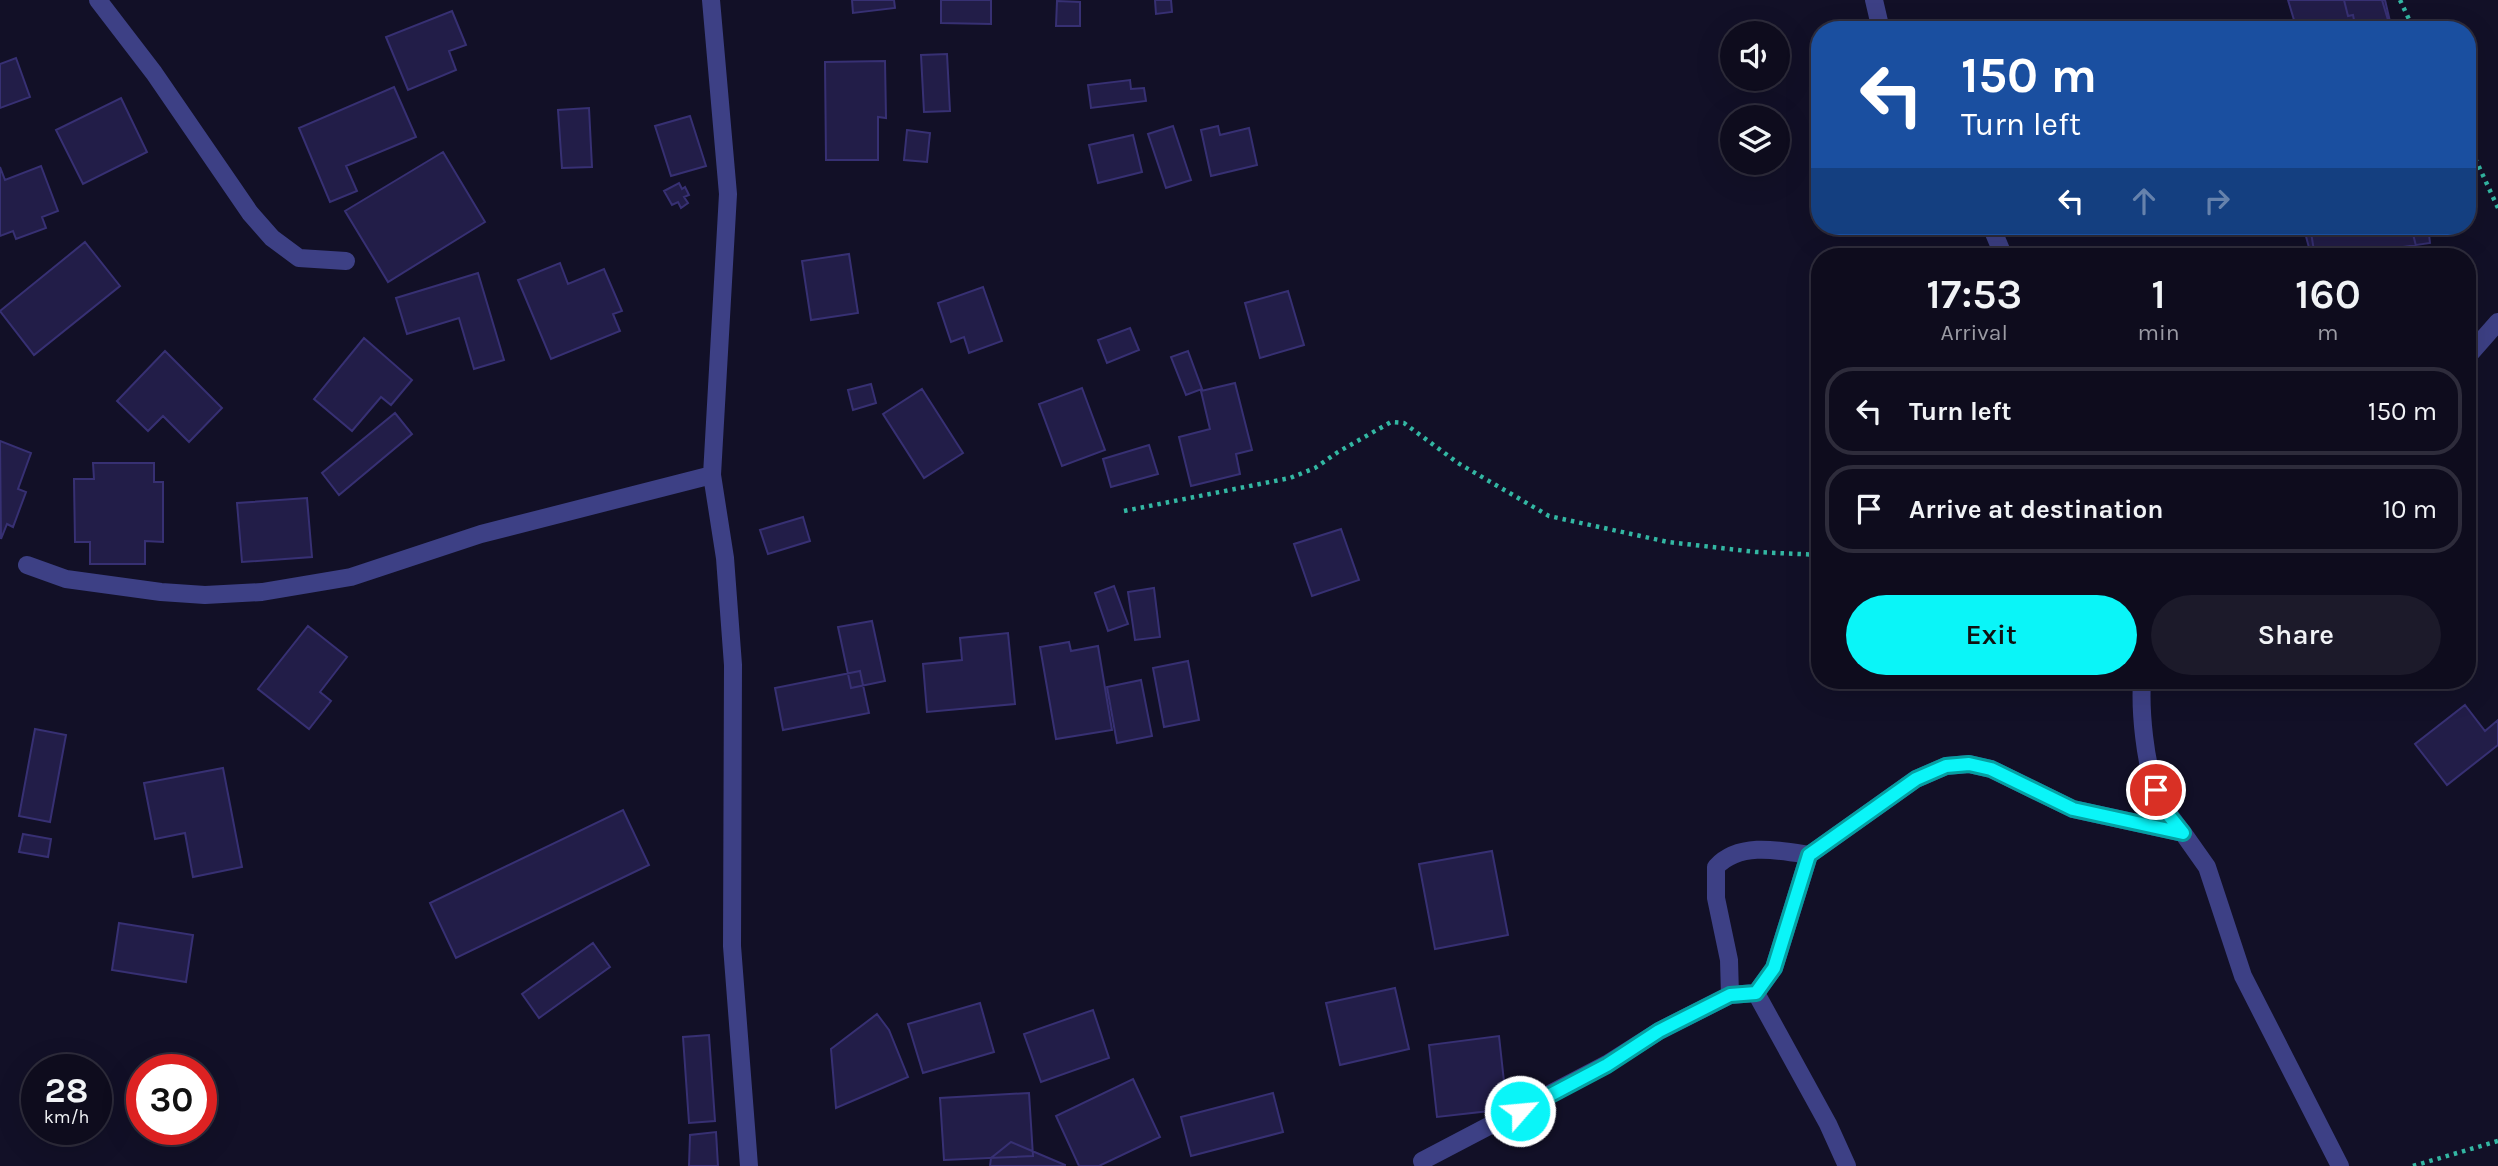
<!DOCTYPE html>
<style>
:root{--surface:#0e0c1d;--page:#1c1a2a;--text:#f1f3f6;--muted:#9b9ba4;--line:#2e2c3b;--accent:#0af5f8}
body{margin:0;font-family:Karla,sans-serif;background:var(--page);color:var(--text);height:100vh;display:flex;flex-direction:column;font-size:26px;white-space:nowrap}
*{box-sizing:border-box;margin:0}
p{font-size:23px;color:var(--muted)}
.icon{flex:none;width:38px;height:38px;fill:none;stroke:currentColor;stroke-width:2;stroke-linecap:round;stroke-linejoin:round}
.map{position:relative;flex:1;overflow:hidden}
.drawer{position:absolute;left:1811px;top:248px;width:665px;height:441px;display:flex;flex-direction:column;background:var(--surface);border-radius:28px;box-shadow:0 7px 28px #0002,0 0 0 2px var(--line)}
.drawer>*{flex:none}
.hud{position:absolute;left:1811px;top:21px;width:665px;height:214px;border-radius:28px;box-shadow:0 7px 28px #0002,0 0 0 2px var(--line);background:#1a4fa0;color:#fff;overflow:hidden}
.fabs{position:absolute;left:1720px;top:21px;display:grid;gap:14px}
.fabs a{display:grid;place-items:center;width:70px;height:70px;border-radius:50%;background:var(--surface);box-shadow:0 7px 28px #0002,0 0 0 2px var(--line);font-size:35px}
.speed{position:absolute;left:21px;top:1054px;display:flex;gap:14px;font-size:35px;font-weight:700;text-align:center}
.speed>*{display:grid;place-content:center;width:91px;height:91px;border-radius:50%;background:var(--surface);box-shadow:0 7px 28px #0002,0 0 0 2px var(--line);line-height:1}
.speed small{font-size:18px;font-weight:400}
.speed .limit{border:10px solid #d22;background:#fff;color:#111}
.pin{position:absolute;display:grid;place-items:center;width:60px;height:60px;color:#fff;margin:-30px;border:4px solid #fff;border-radius:50%;box-shadow:0 2px 7px #0007}
.me{position:absolute;width:77px;margin:-38px;rotate:63deg;stroke-linejoin:round;filter:drop-shadow(0 0 5px #0008)}
.turn{display:flex;align-items:center;gap:24px;height:147px;padding:0 35px;font-size:32px}
.turn .icon{width:91px;height:91px;stroke-width:2.5}
.turn b{display:block;font-size:49px;line-height:60px}
.lanes{display:flex;align-items:center;height:66px;padding:0 35px;background:#0003;justify-content:center;gap:35px;direction:ltr}
.lanes .off{opacity:.35}
.eta{display:flex;justify-content:space-evenly;align-items:center;height:119px;text-align:center}
.eta b{font-size:42px;font-weight:600;line-height:49px}
.action{display:flex;gap:14px;margin-top:auto;padding:14px 35px}
.action a{flex:1;height:80px;border-radius:42px;background:var(--accent);color:#111;font-size:28px;font-weight:600;line-height:80px;text-align:center}
.action a+a{background:var(--page);color:var(--text)}
ul{padding:0;list-style:none}
li{display:flex;align-items:center;gap:21px;height:88px;margin:0 14px 10px;padding:0 21px;border:4px solid var(--line);border-radius:28px}
li div{flex:1}
li b{display:block;font-size:26px}
li em{font-style:normal}
.map>svg:first-child{display:block}
.building{fill:#221d48;stroke:#373073;stroke-width:2}
.lines{fill:none;stroke-linecap:round;stroke-linejoin:round}
.path{stroke:#33b7a3;stroke-width:4.5;stroke-dasharray:3.5 5;stroke-linecap:butt}
.street{stroke:#3d4085;stroke-width:18}
.route-casing{stroke:#069fa1;stroke-width:18}
.route{stroke:#0af5f8;stroke-width:12}
</style>
<div class="map">
<svg width="2498" height="1166" viewBox="0 0 2498 1166">
<rect width="100%" height="100%" fill="#121027"/>
<path class="building" d="M852,0H894L895,8L853,13Z
M941,0H991V24L941,23Z
M1155,0H1171L1172,12L1156,14Z
M2288,0H2382L2391,30H2297Z
M2344,0H2385L2392,30H2356L2353,15L2348,16Z
M1057,1L1080,2V26H1056Z
M452,11L466,45L449,51L456,70L408,90L386,37Z
M947,54L950,111L924,112L921,55Z
M16,58L30,97L0,108V64Z
M885,61L886,118L878,117V160H826L825,62Z
M1130,80L1131,89L1144,88L1146,101L1091,108L1088,85Z
M394,87L416,137L346,166L357,191L330,202L299,128Z
M121,98L147,152L83,184L56,130Z
M589,108L592,167L562,168L558,110Z
M690,116L706,166L671,176L655,126Z
M1173,126L1191,180L1166,188L1148,134Z
M1218,126L1220,135L1249,128L1257,165L1211,176L1201,130Z
M907,130L930,133L927,162L904,160Z
M1133,135L1142,172L1098,183L1089,145Z
M443,152L485,222L388,282L345,211Z
M41,166L58,211L42,217L46,228L16,239L13,231L0,236V167L5,180Z
M679,183L682,189L685,187L689,195L684,197L688,203L681,208L678,202L672,205L664,191Z
M2310,226H2428L2430,243L2375,251L2376,257H2338L2336,248L2314,251Z
M2315,226H2411L2416,246L2368,257H2327L2326,252L2311,255L2304,229Z
M85,242L120,286L34,355L0,311Z
M849,254L858,313L811,320L802,261Z
M560,263L568,284L604,269L622,311L613,314L620,331L551,359L518,280Z
M478,273L504,360L474,369L459,318L407,334L396,298Z
M983,287L1002,341L969,353L964,337L951,342L938,303Z
M1288,291L1304,345L1260,358L1245,303Z
M1130,328L1139,350L1107,363L1098,340Z
M364,338L412,380L391,405L381,397L352,431L314,399Z
M165,351L222,408L189,442L163,416L148,431L117,401Z
M1188,351L1202,389L1186,395L1171,357Z
M1235,383L1252,450L1236,454L1240,474L1191,486L1179,437L1210,429L1201,391Z
M871,384L876,403L853,410L848,390Z
M1082,388L1105,450L1062,466L1039,404Z
M922,389L963,453L924,478L883,414Z
M395,413L412,434L339,495L322,473Z
M0,441L31,453L18,489L26,492L13,527L7,524L1,539Z
M1149,445L1158,474L1111,487L1103,459Z
M93,463H154V482H163V542L145,541V564H90V542H75L74,479H94Z
M307,498L312,557L242,562L237,503Z
M803,517L810,541L768,554L760,530Z
M1341,529L1359,580L1312,596L1294,544Z
M1114,586L1128,624L1108,631L1095,593Z
M1154,588L1160,637L1135,640L1128,592Z
M872,621L885,681L851,688L838,627Z
M308,626L347,657L320,692L331,701L309,729L258,689Z
M1008,633L1015,704L927,712L923,664L962,660L960,638Z
M1069,642L1071,651L1098,646L1112,730L1056,739L1040,647Z
M1188,661L1199,720L1164,727L1153,668Z
M860,671L869,713L783,730L775,688Z
M1141,680L1152,736L1117,743L1107,687Z
M2465,705L2485,731L2498,720V745L2447,785L2415,744Z
M35,729L66,735L50,822L19,816Z
M223,768L242,867L193,877L185,833L155,839L144,783Z
M623,810L649,865L456,958L430,903Z
M23,834L51,839L48,857L19,852Z
M1492,851L1508,935L1435,949L1419,864Z
M119,923L193,935L186,982L112,970Z
M593,943L610,967L539,1018L522,994Z
M1395,988L1409,1049L1340,1065L1326,1003Z
M980,1003L994,1052L923,1073L908,1024Z
M1093,1010L1109,1058L1041,1082L1024,1034Z
M877,1014L889,1030L908,1077L836,1108L831,1049Z
M709,1035L715,1121L689,1123L683,1037Z
M1499,1036L1507,1109L1437,1117L1429,1045Z
M1133,1079L1160,1137L1099,1166H1079L1056,1116Z
M1029,1093L1033,1156L944,1160L940,1098Z
M1273,1093L1283,1132L1191,1156L1181,1117Z
M716,1132L718,1166H689L690,1135Z
M1011,1142L1065,1165V1166H990L991,1158Z"/>
<g class="lines">
<path class="path" d="M2400,0L2414,30
M2468,143L2498,208
M1124,511L1290,478L1315,468L1338,452L1391,422L1404,423L1458,463L1549,516L1668,542L1756,552L1820,555
M2413,1166L2498,1141"/>
<path class="street" d="M98,0L154,73L250,213L272,238L299,258L346,261
M711,0L728,194L712,475L725,558L733,665L732,946L749,1166
M1874,0L1881,30
M1991,226L2004,257
M2468,356L2498,322
M27,565L66,579L161,592L205,595L262,592L351,577L481,534L712,475
M2142,681C2140,712 2145,762 2156,791C2162,807 2173,820 2183,833
M1730,995L1729,960L1716,898V867C1739,842 1778,850 1809,855
M1422,1161L1607,1064L1659,1031L1730,995L1756,993
M1847,1166L1828,1124L1756,993L1774,968L1809,855L1916,779L1946,766L1969,764L1991,769L2073,809L2183,833L2207,867L2243,976L2340,1166"/>
</g>
<g class="lines">
<defs>
<path id="route" d="M1520,1111L1607,1065L1659,1031L1730,995L1756,993L1774,968L1809,855L1916,779L1946,766L1969,764L1991,769L2073,809L2183,833L2167,813L2156,790"/>
</defs>
<use href="#route" class="route-casing"/>
<use href="#route" class="route"/>
</g>
</svg>
<div class="fabs">
<a><svg class="icon" aria-label="sound" viewBox="0 0 24 24"><path d="M4 9h4l5-4v14l-5-4H4zM17 9q2 3 0 6"/></svg></a>
<a><svg class="icon" aria-label="layers" viewBox="0 0 24 24"><path d="M12 4l9 5-9 5-9-5zM3 14l9 5 9-5"/></svg></a>
</div>
<div class="speed"><div>28<small>km/h</small></div><div class="limit">30</div></div>
<div class="pin" style="left:2156px;top:790px;background:#d93025"><svg class="icon" aria-label="arrive" viewBox="0 0 24 24"><path d="M6 21V4h12l-3 4 3 4H6"/></svg></div>
<svg class="me" style="left:1520px;top:1111px" viewBox="-20 -20 40 40"><circle r="17" fill="#0af5f8" stroke="#fff" stroke-width="3"/><path d="M0-11L8 9 0 5-8 9z" fill="#fff"/></svg>
<div class="hud">
<div class="turn"><svg class="icon" aria-label="left" viewBox="0 0 24 24"><path d="M17 20v-9H6M10 6l-5 5 5 5"/></svg><div><b>150 m</b>Turn left</div></div>
<div class="lanes"><svg class="icon" aria-label="left" viewBox="0 0 24 24"><path d="M17 20v-9H6M10 6l-5 5 5 5"/></svg><svg class="icon off" aria-label="ahead" viewBox="0 0 24 24"><path d="M12 20V5M6 11l6-6 6 6"/></svg><svg class="icon off" aria-label="right" viewBox="0 0 24 24"><path d="M7 20v-9h11M14 6l5 5-5 5"/></svg></div>
</div>
<section class="drawer">
<div class="eta">
<div><b>17:53</b><p>Arrival</p></div>
<div><b>1</b><p>min</p></div>
<div><b>160</b><p>m</p></div>
</div>
<ul>
<li><svg class="icon" aria-label="left" viewBox="0 0 24 24"><path d="M17 20v-9H6M10 6l-5 5 5 5"/></svg><div><b>Turn left</b></div><em>150 m</em></li>
<li><svg class="icon" aria-label="arrive" viewBox="0 0 24 24"><path d="M6 21V4h12l-3 4 3 4H6"/></svg><div><b>Arrive at destination</b></div><em>10 m</em></li>
</ul>
<div class="action"><a>Exit</a><a>Share</a></div>
</section>
</div>
